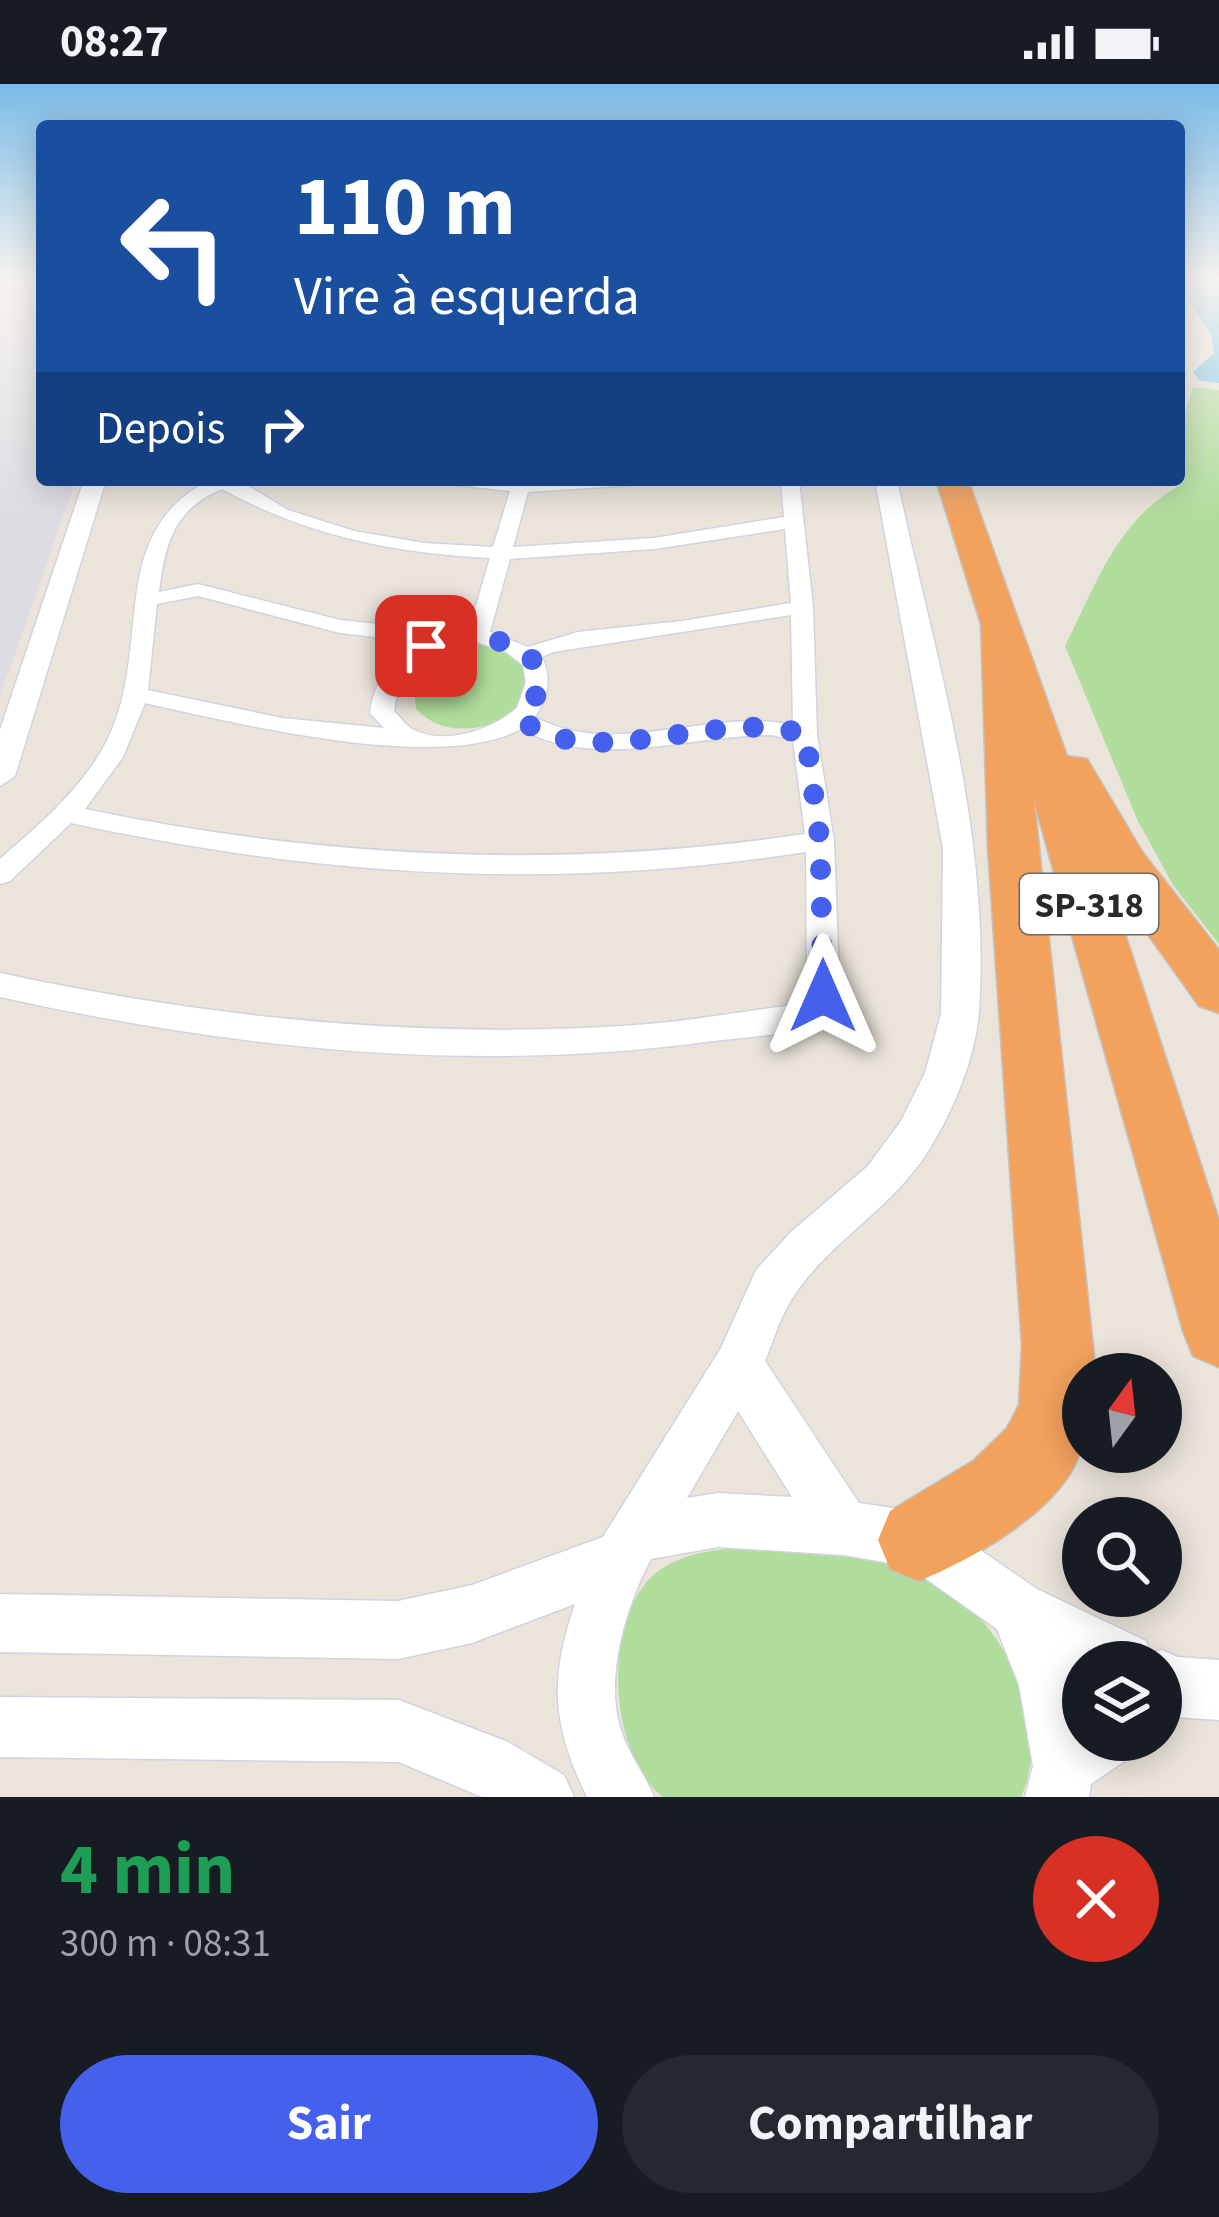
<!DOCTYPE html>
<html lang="pt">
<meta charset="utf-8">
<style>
:root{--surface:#171b24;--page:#242831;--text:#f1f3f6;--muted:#9ea1a6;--accent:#4560ed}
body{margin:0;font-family:"Source Sans 3",sans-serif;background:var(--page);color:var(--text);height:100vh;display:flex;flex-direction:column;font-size:45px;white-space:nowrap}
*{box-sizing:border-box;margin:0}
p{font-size:39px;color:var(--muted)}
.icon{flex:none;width:66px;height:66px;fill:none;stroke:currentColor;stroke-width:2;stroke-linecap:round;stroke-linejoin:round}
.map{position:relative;height:1713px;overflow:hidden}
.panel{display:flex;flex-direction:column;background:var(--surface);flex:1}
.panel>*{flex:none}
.guide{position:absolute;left:36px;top:36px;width:1149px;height:366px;border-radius:12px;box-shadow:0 6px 30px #0003;background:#1a4fa0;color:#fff;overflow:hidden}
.needle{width:78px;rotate:15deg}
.controls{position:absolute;left:1062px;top:1269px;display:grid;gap:24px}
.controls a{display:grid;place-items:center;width:120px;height:120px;border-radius:50%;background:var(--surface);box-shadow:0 6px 30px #0003;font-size:60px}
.pin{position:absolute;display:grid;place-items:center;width:102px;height:102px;color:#fff;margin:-51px;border-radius:24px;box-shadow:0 6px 18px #0006}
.me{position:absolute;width:132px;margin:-66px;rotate:0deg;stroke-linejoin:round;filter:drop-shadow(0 0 9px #0008)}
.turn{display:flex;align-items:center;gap:42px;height:252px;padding:0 60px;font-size:54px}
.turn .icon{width:156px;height:156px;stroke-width:2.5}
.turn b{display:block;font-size:84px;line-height:102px}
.then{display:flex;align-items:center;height:114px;padding:0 60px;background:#0003;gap:24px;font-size:45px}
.round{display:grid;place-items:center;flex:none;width:126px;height:126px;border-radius:63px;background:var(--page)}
.summary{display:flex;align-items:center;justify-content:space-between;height:204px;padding:0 60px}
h1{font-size:72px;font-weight:700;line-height:90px;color:#1e9e55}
.cta{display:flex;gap:24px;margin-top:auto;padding:24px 60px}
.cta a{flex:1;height:138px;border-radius:72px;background:var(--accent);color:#fff;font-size:48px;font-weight:700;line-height:138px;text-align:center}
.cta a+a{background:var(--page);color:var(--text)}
.status{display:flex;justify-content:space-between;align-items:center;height:84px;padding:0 60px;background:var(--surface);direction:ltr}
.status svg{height:33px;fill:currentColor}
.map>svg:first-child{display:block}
.industrial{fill:#dedce3}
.green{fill:#b0dd9b}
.water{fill:#75c5e6}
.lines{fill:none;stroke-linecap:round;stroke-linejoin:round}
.minor-casing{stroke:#d1d3e1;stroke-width:3}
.tertiary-casing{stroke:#d1d3e1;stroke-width:3}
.motorway-casing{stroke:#c3c3c3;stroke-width:3}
.minor{fill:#fff;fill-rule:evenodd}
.tertiary{fill:#fff;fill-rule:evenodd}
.motorway{fill:#f3a25e;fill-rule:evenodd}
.route{stroke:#4560ed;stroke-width:21;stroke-dasharray:0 37.8}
.labels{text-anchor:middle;stroke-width:9;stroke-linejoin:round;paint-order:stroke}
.shield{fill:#fff;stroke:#696969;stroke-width:3}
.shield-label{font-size:36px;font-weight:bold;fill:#292929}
</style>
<div class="status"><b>08:27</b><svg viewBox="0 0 49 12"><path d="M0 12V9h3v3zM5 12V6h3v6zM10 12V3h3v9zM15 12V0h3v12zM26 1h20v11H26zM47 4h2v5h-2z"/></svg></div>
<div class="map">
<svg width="1219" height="1713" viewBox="0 0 1219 1713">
<rect width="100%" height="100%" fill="#eae4db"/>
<path class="industrial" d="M0,195L42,201V396H76L0,613Z"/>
<path class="green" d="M1193,303L1219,306V860L1173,801L1137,735L1065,562C1097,500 1116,437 1180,401L1171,396H1179V347Z
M493,561L531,578L521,628C487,645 446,656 416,625L413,597C436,568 457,559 493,561Z
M736,1464C796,1467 864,1465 921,1486C931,1490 942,1501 951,1507C1009,1551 1053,1641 1021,1713H663C608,1671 601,1533 656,1489C681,1470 706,1467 736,1464Z"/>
<path class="water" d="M1187,195H1219V299L1200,297L1193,288L1214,269L1211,251L1188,215L1192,212Z"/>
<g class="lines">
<defs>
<path id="minor" d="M210,396H238L288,426L354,447L424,459L493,463L510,407L456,401L447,396H642L633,401L528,408L513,463L654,454L784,433L781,396H799L813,523L817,651L834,757L839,894V912L821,940C785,952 743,953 705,958C470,990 229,964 0,913V889C209,934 423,956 637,941C691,937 746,927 800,920L807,910L806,768C553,807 322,793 71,739L10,797L0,800V775C41,739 87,701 110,650C152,559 106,448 210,396ZM222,405C308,452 393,469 490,474L469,545L444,547L340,536L198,500L159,508C165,459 174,425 222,405ZM785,445L791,519L682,537L578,548L528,563L490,548L510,475L654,465ZM198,512L340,549L420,558C392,575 374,596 370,629L384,644L282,634L148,606L157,520ZM791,531L793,641C708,623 615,676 535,633C548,613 552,595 542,573L553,568ZM476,558L506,568L523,581L526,598L517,624C493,645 448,661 416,647C408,644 400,633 394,627C399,582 435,561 476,558ZM145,619C236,639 440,690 521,645C597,687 690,651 772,651L793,656L805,750C562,786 325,775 85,725L123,673Z"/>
<path id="tertiary" d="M84,396H106L15,692L0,702V646Z
M875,396H897C934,570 991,747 979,927C976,972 954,1025 930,1064C894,1125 826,1158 790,1218C779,1236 773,1258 765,1277L859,1419L919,1428L938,1437L1037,1505L1146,1557L1151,1570L1161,1566L1178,1573L1219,1576V1636L1175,1633L1161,1627V1578H1083V1588L1071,1582L1083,1622V1656H1132L1123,1678L1091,1700L1089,1713H1025L1033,1682L1019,1601L997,1545L908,1482L843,1471L718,1463L651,1475C626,1522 605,1591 620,1643C627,1668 644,1689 654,1713H587C552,1641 549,1596 575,1520L472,1559L398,1575L0,1568V1510L398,1517L472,1501L603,1453L721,1264L756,1186L791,1148L868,1082L901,1037L925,989L941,930L943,764ZM738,1327L792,1413L718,1409L687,1414Z
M0,1613L399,1616L508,1658L564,1691L574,1713H482L399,1678L0,1673Z"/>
<path id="motorway" d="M936,396H968L1067,672L1087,675L1143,769L1219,866V929L1199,922L1106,792L1219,1136V1283L1193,1272L1183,1247L1034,717L1096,1290H1083C1083,1311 1086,1334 1083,1355C1075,1420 973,1475 919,1497L890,1485L878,1456L890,1427L973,1377L1007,1344L1019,1321L1022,1261L988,764L981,540Z"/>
</defs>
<use href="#minor" class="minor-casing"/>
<use href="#tertiary" class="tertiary-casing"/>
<use href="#motorway" class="motorway-casing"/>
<use href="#minor" class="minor"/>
<use href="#tertiary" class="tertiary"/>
<use href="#motorway" class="motorway"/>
</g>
<linearGradient id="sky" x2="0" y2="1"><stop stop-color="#7abbe7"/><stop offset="0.45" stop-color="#f6f3ef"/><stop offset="1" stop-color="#f6f3ef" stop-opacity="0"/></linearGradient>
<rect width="1219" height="435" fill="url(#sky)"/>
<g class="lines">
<path class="route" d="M426,562C463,545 494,551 529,571C544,591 539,617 522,636C592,692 722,621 806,651L820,757L823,912"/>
</g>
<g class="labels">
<rect class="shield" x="1020" y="790" width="138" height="60" rx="9"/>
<g class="shield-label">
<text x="1089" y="833">SP-318</text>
</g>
</g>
</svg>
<div class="controls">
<a><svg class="needle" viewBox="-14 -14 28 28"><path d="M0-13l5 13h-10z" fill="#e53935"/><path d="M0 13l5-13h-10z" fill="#9ea1a6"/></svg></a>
<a><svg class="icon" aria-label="search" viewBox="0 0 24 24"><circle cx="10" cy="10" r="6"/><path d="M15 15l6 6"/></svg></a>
<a><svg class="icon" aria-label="layers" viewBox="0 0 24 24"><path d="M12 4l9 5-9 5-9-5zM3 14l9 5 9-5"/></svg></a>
</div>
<div class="pin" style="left:426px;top:562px;background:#d93025"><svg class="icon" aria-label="arrive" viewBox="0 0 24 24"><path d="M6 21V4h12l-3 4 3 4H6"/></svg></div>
<svg class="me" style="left:823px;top:912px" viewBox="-20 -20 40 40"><path d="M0-17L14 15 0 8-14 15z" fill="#4560ed" stroke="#fff" stroke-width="4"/></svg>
<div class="guide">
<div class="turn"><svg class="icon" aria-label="left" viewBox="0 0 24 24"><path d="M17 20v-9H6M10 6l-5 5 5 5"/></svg><div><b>110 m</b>Vire à esquerda</div></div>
<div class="then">Depois<svg class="icon" aria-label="right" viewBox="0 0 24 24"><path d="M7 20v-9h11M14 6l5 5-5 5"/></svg></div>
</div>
</div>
<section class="panel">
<div class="summary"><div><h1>4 min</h1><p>300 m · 08:31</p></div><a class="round" style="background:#d93025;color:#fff"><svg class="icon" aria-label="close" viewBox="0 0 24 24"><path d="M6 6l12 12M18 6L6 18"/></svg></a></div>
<div class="cta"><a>Sair</a><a>Compartilhar</a></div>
</section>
